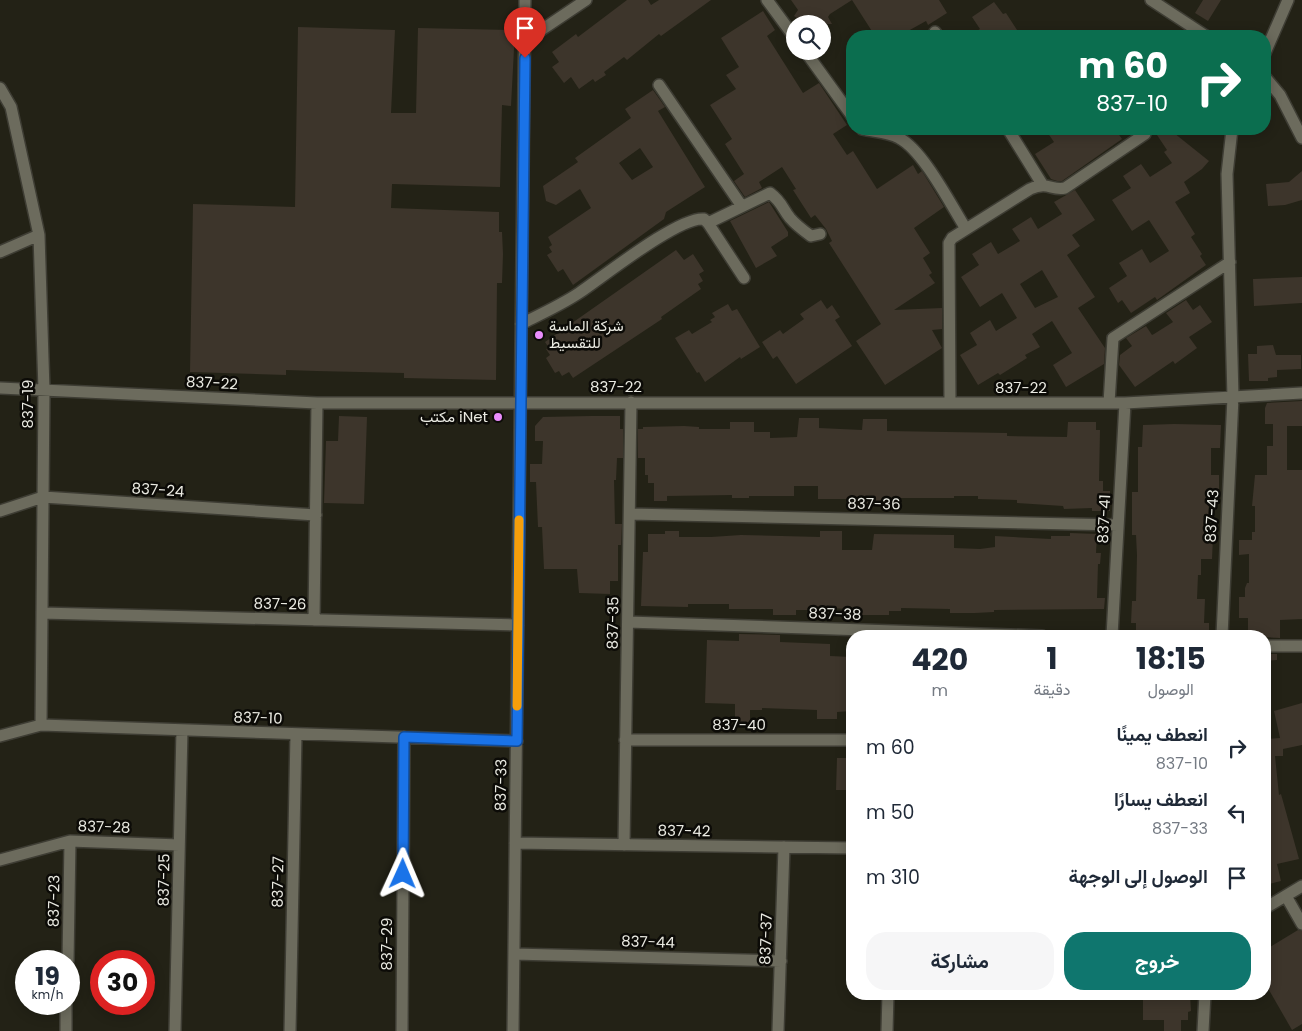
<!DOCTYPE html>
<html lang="ar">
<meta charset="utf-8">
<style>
:root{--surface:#fff;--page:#f6f6f7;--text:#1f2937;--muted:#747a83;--accent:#0f766e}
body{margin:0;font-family:Poppins,Vazirmatn,sans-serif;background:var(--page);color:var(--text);direction:rtl;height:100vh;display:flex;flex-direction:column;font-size:19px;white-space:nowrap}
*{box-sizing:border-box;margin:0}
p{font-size:16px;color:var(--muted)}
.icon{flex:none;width:28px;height:28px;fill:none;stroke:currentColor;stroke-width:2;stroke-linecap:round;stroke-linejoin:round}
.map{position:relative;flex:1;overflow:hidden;direction:ltr}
.sheet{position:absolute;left:846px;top:630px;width:425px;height:370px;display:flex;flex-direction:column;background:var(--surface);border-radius:20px;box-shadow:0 2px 12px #0003;direction:rtl}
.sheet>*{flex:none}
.hud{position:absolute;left:846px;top:30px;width:425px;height:105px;border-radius:20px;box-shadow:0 2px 12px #0003;direction:rtl;background:#0b6e4f;color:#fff;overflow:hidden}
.controls{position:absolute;left:786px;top:15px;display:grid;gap:10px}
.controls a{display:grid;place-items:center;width:45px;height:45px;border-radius:50%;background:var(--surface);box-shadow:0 2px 12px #0003;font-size:25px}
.speed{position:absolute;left:15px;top:950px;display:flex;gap:10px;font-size:25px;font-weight:700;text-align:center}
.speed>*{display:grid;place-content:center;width:65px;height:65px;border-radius:50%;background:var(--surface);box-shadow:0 2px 12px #0003;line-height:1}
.speed small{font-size:12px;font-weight:400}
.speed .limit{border:8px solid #d22;background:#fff;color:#111}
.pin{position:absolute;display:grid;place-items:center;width:42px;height:42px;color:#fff;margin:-51px -21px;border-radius:50% 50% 50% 0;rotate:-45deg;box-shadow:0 0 5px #0007}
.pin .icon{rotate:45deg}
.me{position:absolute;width:55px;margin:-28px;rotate:1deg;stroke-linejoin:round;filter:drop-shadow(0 0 4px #0008)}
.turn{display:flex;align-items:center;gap:18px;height:105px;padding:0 20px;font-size:22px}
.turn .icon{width:65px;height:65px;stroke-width:2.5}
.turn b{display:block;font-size:35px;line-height:42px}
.eta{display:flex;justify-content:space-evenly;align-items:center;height:85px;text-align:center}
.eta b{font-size:30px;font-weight:700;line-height:35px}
.button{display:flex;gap:10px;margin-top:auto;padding:10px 20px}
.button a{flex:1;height:58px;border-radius:20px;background:var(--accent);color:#fff;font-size:20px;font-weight:700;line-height:58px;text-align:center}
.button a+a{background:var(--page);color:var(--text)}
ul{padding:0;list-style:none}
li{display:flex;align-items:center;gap:15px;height:65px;padding:0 20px}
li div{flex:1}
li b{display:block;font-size:19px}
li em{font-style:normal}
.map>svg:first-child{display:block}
.building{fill:#3d352b;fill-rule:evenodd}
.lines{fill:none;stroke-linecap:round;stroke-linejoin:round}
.street-casing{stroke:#3e3d34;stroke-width:14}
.street{stroke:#6c6b5d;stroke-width:11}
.route-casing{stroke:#114b97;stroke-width:12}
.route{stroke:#1a73e8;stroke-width:9}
.slow{stroke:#f59e0b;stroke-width:9}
.poi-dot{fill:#ea8dfc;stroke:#0c0b07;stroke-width:2}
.labels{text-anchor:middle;stroke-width:5;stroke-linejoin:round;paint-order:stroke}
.poi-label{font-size:15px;fill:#eaeae2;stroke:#0c0b07;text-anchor:start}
.street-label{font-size:15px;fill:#eaeae2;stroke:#0c0b07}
</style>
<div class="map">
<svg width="1302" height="1031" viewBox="0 0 1302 1031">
<rect width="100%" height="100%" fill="#232216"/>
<path class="building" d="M627,0H648L651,5L659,0H711L661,36L659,34L627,60L624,57L604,72L606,75L595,82L593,79L579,89L571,77L564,83L552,67L559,62L552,52L576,34L578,37Z
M791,0H939L947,13L928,25L926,21L899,36H875L852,0L830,14L828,17L832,24H806L794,16L798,10Z
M1203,0H1221L1208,21L1195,13Z
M994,2L1003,14L1006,13L1017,30L1008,36H969L980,29L972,17Z
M763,11L775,30L767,36L803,93L819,83L847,125L833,134L847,155L853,151L877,189L913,165L918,174L922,171L944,207L914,228L930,253L923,258L932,273L929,275L935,283L894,310L942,308V329L932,330L942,348L885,385L856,341L881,324L829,243L832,241L826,229L815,215L811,218L793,190L796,189L782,167L759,182L762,188L745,197L734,181L744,174L725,144L732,139L710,105L736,89L726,75L739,67L721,38Z
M298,27L395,30L391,113H416L418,28L515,30L511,106L502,105L500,187L392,184L391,208L499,212V232H502L503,254L502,283H497L496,380L404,378V373L316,371L286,370V375L190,372L193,204L295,207Z
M653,90L665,107L658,111L705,187L666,212L664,219L573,285L563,269L558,272L547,255L552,252L549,247L552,245L548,237L591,208L580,189L556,205L546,201L543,186L578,162L575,158L631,118L625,109ZM640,148L653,167L632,180L619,163Z
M1045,129H1115L1122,139L1062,181H1057L1051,179L1035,154L1054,142Z
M1153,129H1169L1209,161L1202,169L1184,182L1190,193L1175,202L1195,234L1191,237L1202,254L1200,256L1206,265L1157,300L1155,297L1131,313L1122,300L1118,303L1109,288L1127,276L1119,263L1142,249L1150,263L1169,251L1149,220L1132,231L1112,200L1131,188L1123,176L1141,164L1150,177L1172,163L1164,152L1167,150Z
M1302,171V200L1285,205L1268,206L1266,184L1289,182Z
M1075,190L1095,220L1072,235L1080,246L1067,255L1095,297L1078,308L1105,348L1104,364L1066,387L1053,365L1072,353L1052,321L1032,334L1040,347L1025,355L1027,358L1000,375L998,373L978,385L960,355L977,345L970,333L990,320L996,331L1017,318L1002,293L980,307L961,277L979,265L972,254L991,242L998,254L1020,241L1012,229L1031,217L1038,229L1062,214L1054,202ZM1042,270L1058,297L1035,308L1020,284Z
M769,202L788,232V236L771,247L777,256L756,268L730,221Z
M676,250L684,260L693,254L704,271L699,274L703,281L698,284L701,289L661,317L662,319L573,378L569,372L562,376L559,371L555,373L546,358L550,355L546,349L549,348L545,342Z
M1302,277V303L1254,306L1253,279Z
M821,300L827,309L832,305L840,317L835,320L852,346L796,384L777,356L773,359L762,342L780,330L783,334L804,319L800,314Z
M1186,300L1193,310L1200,305L1212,322L1189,337L1197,348L1175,364L1173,361L1135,387L1119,365L1120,355L1132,346L1126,338L1146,326L1152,335L1154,334L1173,322L1166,313Z
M728,304L732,311L737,309L760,347L741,359L740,357L705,382L699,372L697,373L675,338L689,330L692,334L712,322L710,320L715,317L712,313Z
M1273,345L1276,355H1301V369L1277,370V377L1268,378V381H1249L1248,354H1257V346Z
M1302,401V426H1287V470H1302V619L1280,620V638L1248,636V618H1239V597H1245V588L1247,583H1249V554L1239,555V540H1252V532H1255V506H1252L1255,475H1267V446H1273V424H1265V408L1267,403Z
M339,416L367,417L364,504L324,503L326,441H338Z
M591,416H620V429H623V458H617L616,480H614L615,524H622L621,545H618V581H610V594L579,593L577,569H544L542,527H538L536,482H530V464H542L543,441H535V426L543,417Z
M799,418H819V428L862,430L863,419H887V431L1007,433V436L1067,437L1068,422H1096V430H1100L1099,481H1103V491H1110V511H1092V508L1064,509L1063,506L1017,503V500L978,499V496H954V498H887V501H877V506L864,505V499H818V486H794V496H749V498H732V495L667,496V501H654V483H648V475H645V458H638V429H643V427L684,426L699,427V429H730V422H754V432H770V438L797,437Z
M1174,424L1221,425L1220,448H1211V475H1219V501L1209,500L1208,537H1213L1212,559H1201V575H1198L1197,599H1205L1204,623H1209V636L1136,635V623H1131L1132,601H1136L1137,555L1136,535H1132V492H1138V447H1142L1143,425Z
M665,531H679V537H711L741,535L820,537V531H842V550H872L874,534L954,535V548L980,549L995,547V536L1051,539V536H1070V533L1097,534L1096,553H1101L1100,564H1098L1097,598H1105L1104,609L994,610V612L975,613H950V609L901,608V611H889V615H861V610L819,607V610H796V615H773V609H729V604H688V607L641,606L643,552H648V534H665Z
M739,634L780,635V642L830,644V656L852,657V711L837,712V719H817V710L762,708V710H750V726H735V704L705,703L707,640L739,641Z
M1265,654H1277V660L1265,661Z
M1302,703V745L1283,749V756H1275L1279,795L1281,794L1299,859L1277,864L1281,881L1265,885V739L1280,738L1274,711Z
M837,758H852V790H836Z
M1298,930L1302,931V1024L1292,1030L1265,983V950Z
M1143,994H1190L1191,1011L1188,1012V1020H1181V1031H1164V1020H1143Z"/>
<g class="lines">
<defs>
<path id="street" d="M767,0L795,38
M1151,0L1206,36
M935,32L938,36
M525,41L586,0
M805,51L852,116
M1265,53L1288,0
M1265,77L1280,95L1302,138
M659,85L741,205
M0,88L11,107L39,235L44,390L41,725
M862,129C874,132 888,132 899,138C923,150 951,205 966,229
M1008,129L1042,184
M708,223L770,193C782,202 782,208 790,218C796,225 804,231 811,236L820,234
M0,252L39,235
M521,324C541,314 561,305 579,293C603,277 679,216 704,219L708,223L744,278
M0,388L317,403H1125L1302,393
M950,403L949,243L952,238L1030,189C1049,181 1051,191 1065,188L1145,134
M1109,403L1113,338L1230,262
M0,511L43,497L316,515
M630,514L1118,525
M42,613L518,625
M314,620L317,403
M628,622L1042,636
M1112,636L1125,403
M1222,636L1233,397L1227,174L1232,129
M1265,646H1302
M0,736L41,725L517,741
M625,740H852
M515,843L852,848
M624,845L631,402
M0,860L70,841L179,845
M1286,896L1302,924
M1265,908L1302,886
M514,954L781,961
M68,961L70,841
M66,1031V1004
M175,1031L182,730
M290,1031L296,734
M402,1031L404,737
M513,1031L525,0
M778,1031L784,847
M887,1031L888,994
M1203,1031L1205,994"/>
</defs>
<use href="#street" class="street-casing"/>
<use href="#street" class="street"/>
</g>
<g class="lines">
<defs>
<path id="route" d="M403,874L404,737L517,741L525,58"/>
</defs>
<use href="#route" class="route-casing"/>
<use href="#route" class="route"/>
<path class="slow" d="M517,706L519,520"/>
</g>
<g class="poi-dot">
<circle cx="539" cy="335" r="5"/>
<circle cx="498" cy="417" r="5"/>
</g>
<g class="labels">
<g class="poi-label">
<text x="549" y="331">شركة الماسة<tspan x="549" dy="17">للتقسيط</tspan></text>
<text x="488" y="422" text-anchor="end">مكتب iNet</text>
</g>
<g class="street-label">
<text transform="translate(212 383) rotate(3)" y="5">837-22</text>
<text x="616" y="392">837-22</text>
<text x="1021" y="393">837-22</text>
<text transform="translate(28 404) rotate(-90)" y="5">837-19</text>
<text transform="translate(158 490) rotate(4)" y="5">837-24</text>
<text transform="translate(874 504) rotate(1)" y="5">837-36</text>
<text transform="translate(1212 516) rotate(-87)" y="5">837-43</text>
<text transform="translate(1104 519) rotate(-87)" y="5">837-41</text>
<text transform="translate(280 604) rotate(1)" y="5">837-26</text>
<text transform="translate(835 614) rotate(2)" y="5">837-38</text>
<text transform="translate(613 623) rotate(-89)" y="5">837-35</text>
<text transform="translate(258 718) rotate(2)" y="5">837-10</text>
<text x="739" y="730">837-40</text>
<text transform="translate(501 785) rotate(-89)" y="5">837-33</text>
<text transform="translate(104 827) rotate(2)" y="5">837-28</text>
<text transform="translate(684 831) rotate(1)" y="5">837-42</text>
<text transform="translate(164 880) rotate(-89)" y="5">837-25</text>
<text transform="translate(278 882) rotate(-89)" y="5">837-27</text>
<text transform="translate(54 901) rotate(-89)" y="5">837-23</text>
<text transform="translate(766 939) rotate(-88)" y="5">837-37</text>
<text transform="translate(648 942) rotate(2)" y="5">837-44</text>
<text transform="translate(387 944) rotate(-90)" y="5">837-29</text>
</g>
</g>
</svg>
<div class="controls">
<a><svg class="icon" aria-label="search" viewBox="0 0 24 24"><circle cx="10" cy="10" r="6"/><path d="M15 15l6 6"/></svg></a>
</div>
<div class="speed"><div>19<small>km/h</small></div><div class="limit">30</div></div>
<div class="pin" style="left:525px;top:58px;background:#d93025"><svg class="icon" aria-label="arrive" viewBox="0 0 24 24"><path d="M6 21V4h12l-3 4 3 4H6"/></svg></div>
<svg class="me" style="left:403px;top:874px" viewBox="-20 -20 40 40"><path d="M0-17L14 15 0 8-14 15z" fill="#1a73e8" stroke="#fff" stroke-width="4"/></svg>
<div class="hud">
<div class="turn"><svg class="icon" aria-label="right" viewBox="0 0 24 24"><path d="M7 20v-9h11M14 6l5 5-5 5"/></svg><div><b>60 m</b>837-10</div></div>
</div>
<section class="sheet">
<div class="eta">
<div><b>18:15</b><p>الوصول</p></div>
<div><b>1</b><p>دقيقة</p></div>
<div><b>420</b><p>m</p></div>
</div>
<ul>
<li><svg class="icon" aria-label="right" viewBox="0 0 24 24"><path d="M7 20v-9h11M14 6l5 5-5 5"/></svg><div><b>انعطف يمينًا</b><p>837-10</p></div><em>60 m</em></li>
<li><svg class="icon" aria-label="left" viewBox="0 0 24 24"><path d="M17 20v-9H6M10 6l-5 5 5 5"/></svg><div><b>انعطف يسارًا</b><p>837-33</p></div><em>50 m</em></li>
<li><svg class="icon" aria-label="arrive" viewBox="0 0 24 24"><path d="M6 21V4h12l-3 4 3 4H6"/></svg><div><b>الوصول إلى الوجهة</b></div><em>310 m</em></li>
</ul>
<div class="button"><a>خروج</a><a>مشاركة</a></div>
</section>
</div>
